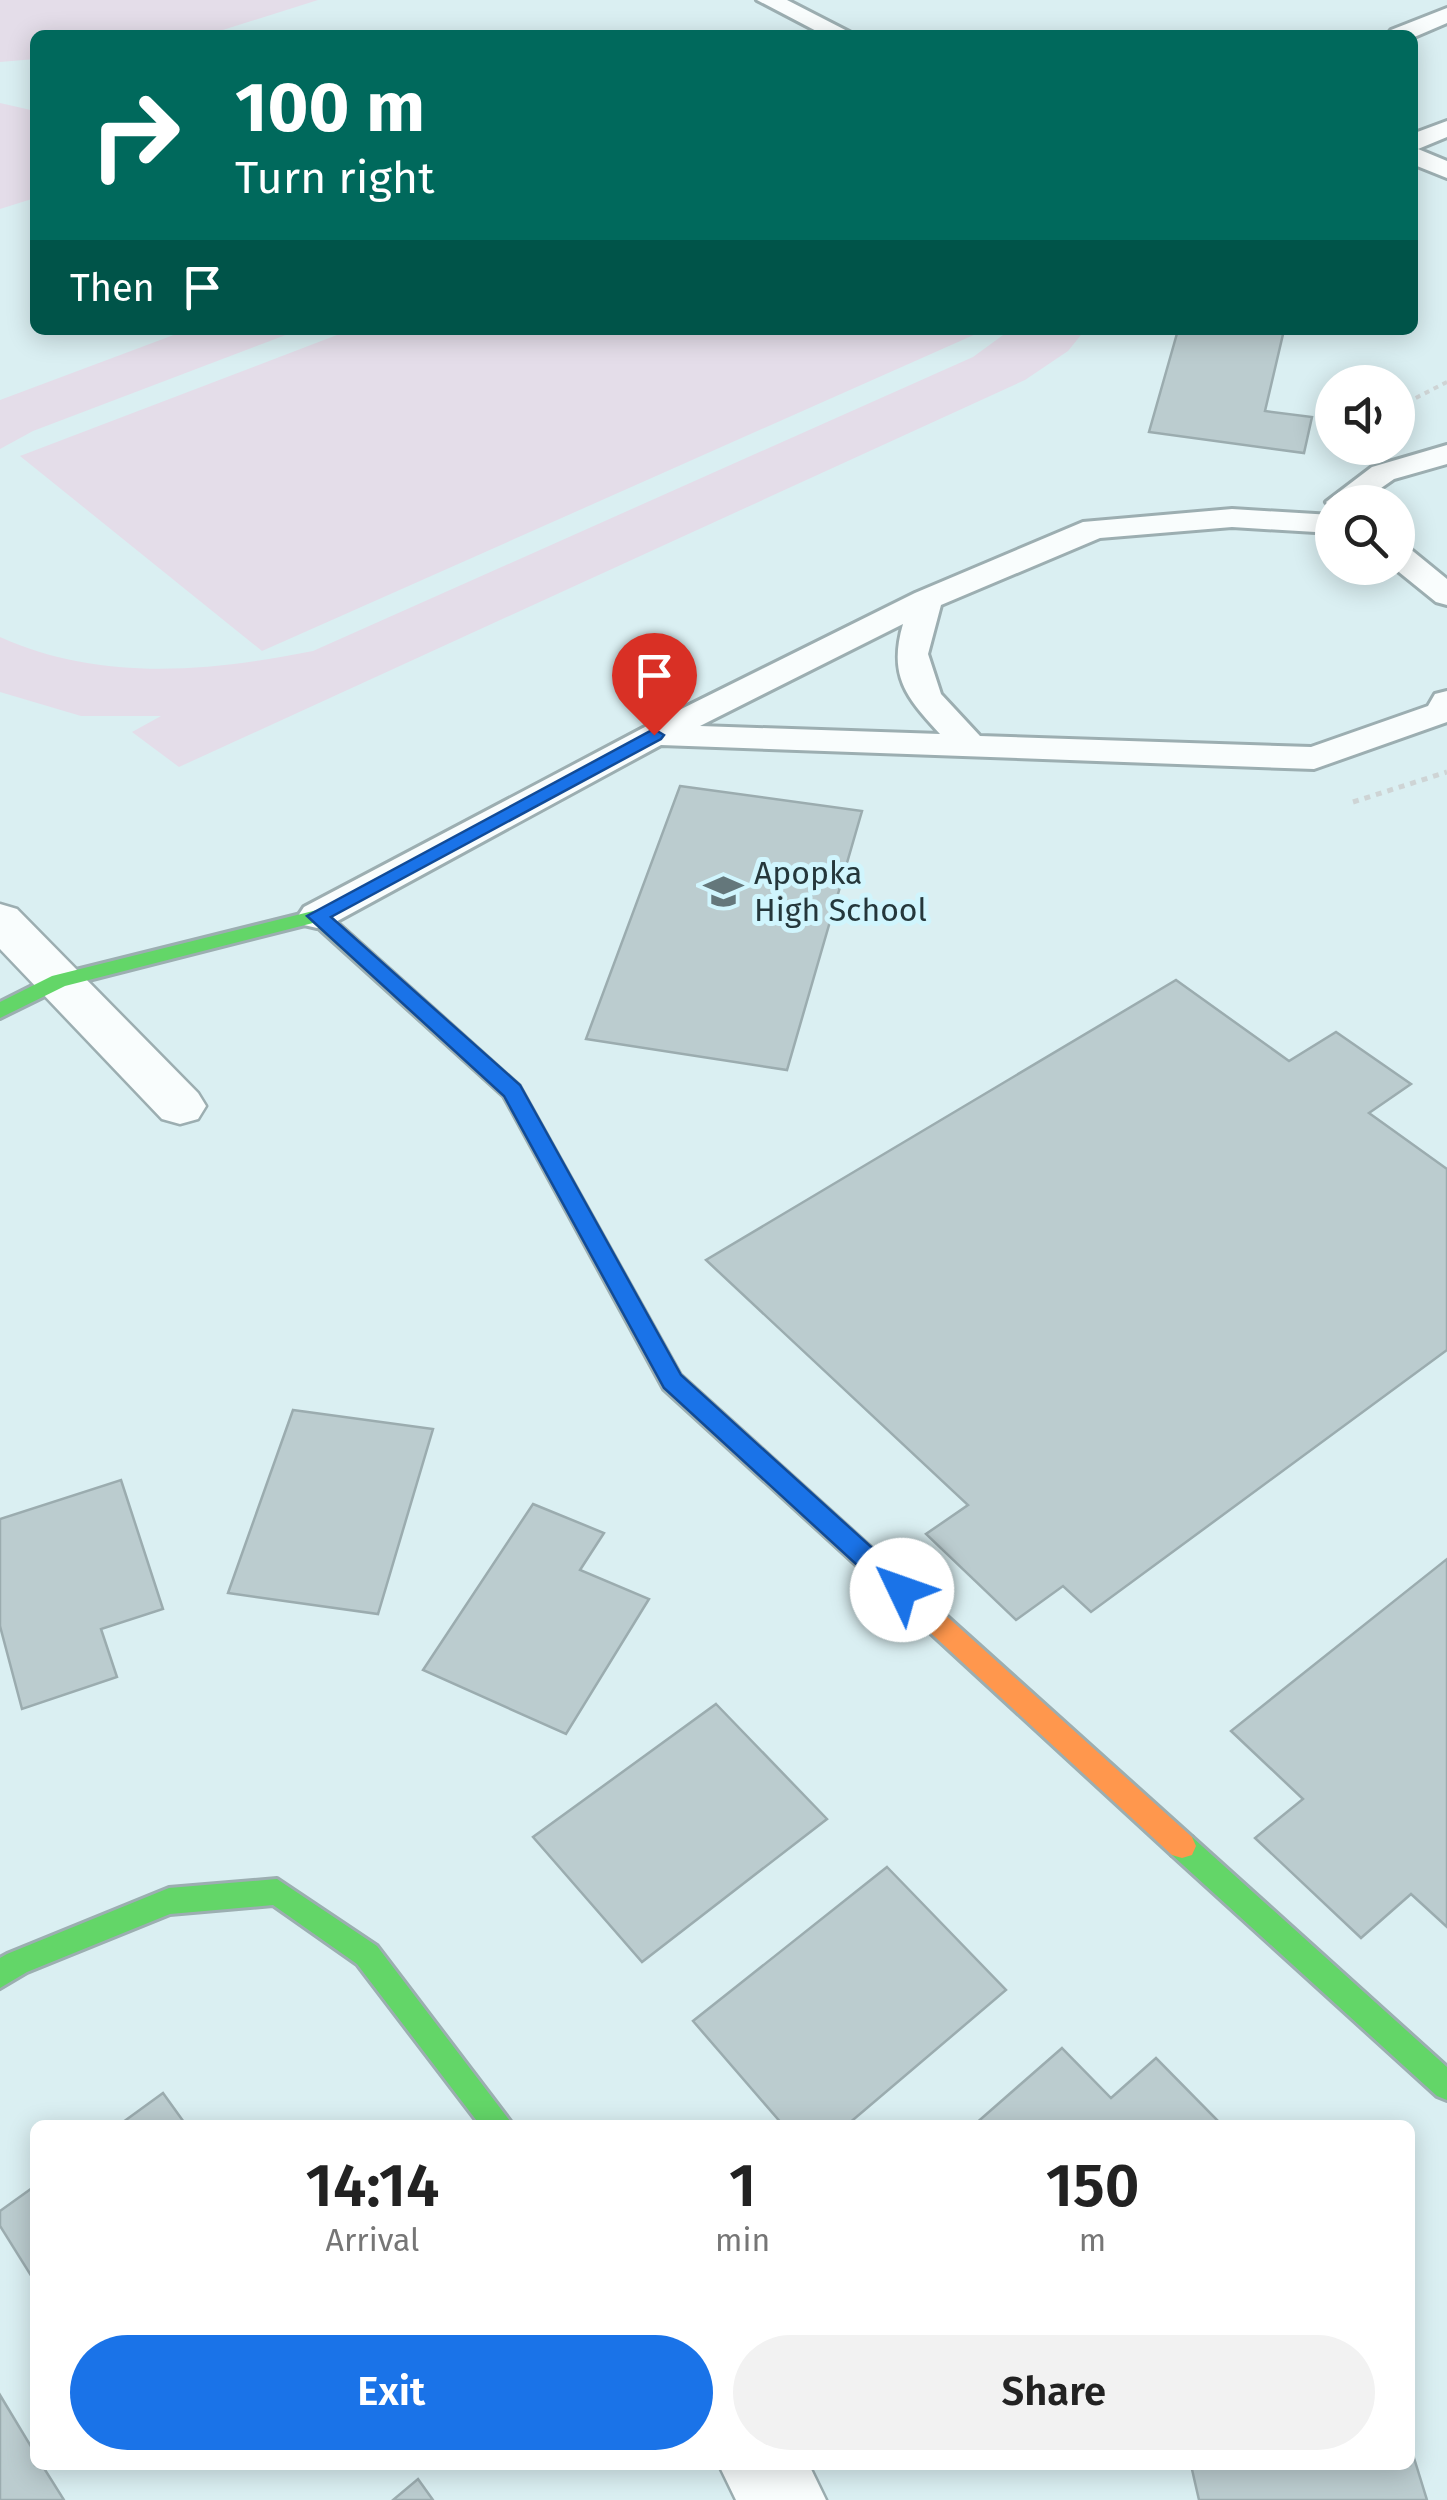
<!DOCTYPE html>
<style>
:root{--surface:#fff;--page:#f2f2f2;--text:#222;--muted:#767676;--accent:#1a73e8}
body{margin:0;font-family:"Fira Sans",sans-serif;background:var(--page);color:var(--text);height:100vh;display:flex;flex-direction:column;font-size:38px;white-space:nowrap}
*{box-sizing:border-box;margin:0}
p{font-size:32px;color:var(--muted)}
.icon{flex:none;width:55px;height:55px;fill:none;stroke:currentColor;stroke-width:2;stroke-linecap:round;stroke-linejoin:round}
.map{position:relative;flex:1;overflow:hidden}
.panel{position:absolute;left:30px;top:2120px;width:1385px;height:350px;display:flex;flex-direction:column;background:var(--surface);border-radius:15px;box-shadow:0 5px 25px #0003}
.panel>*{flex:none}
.banner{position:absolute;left:30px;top:30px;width:1388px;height:305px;border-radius:15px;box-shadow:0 5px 25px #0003;background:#00695c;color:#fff;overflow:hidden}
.controls{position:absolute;left:1315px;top:365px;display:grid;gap:20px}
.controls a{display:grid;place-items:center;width:100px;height:100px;border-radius:50%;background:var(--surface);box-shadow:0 5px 25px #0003;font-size:50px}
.pin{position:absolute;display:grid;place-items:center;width:85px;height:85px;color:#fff;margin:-102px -42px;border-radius:50% 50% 50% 0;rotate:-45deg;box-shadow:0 0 10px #0007}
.pin .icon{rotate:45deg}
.me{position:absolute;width:110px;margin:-55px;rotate:312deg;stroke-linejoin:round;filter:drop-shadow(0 0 8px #0008)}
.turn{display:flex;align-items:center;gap:35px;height:210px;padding:0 40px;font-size:45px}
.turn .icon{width:130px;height:130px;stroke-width:2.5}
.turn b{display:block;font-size:70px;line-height:85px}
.then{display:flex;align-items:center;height:95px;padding:0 40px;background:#0003;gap:20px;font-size:38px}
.eta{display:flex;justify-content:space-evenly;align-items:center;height:170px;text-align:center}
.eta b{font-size:60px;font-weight:600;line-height:70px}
.primary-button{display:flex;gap:20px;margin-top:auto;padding:20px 40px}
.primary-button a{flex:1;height:115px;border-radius:60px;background:var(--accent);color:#fff;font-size:40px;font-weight:600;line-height:115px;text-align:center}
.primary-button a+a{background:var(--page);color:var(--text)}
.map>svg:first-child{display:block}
.green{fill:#e4dde9}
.building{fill:#bbcccf;stroke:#9bacaf;stroke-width:2.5}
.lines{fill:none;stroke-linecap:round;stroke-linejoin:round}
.lane-casing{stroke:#9caeb1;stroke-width:6}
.street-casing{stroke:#9caeb1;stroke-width:5}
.fast-casing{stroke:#9caeb1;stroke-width:6}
.slow-casing{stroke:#9caeb1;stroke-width:6}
.path-far1{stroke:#ced4d5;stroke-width:4;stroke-dasharray:5 5;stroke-linecap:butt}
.path{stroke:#ced4d5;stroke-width:5;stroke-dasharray:6 6;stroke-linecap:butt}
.lane{fill:#f9fdfd;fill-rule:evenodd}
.street{fill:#f9fdfd;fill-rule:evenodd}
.fast{fill:#63d668;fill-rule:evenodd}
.slow{fill:#ff974d;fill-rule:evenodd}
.route{fill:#1a73e8;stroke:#114b97;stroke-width:2.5}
.labels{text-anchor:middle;stroke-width:10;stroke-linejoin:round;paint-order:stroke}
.poi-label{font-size:32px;fill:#25373b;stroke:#d0f5fd;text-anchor:start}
</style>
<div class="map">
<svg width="1447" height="2500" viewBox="0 0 1447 2500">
<rect width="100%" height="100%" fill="#daeff2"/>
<path class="green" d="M0,0H318L207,35H35V59L0,62Z
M0,103L35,111V198L0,209Z
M187,330H299L33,431L0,449V400Z
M350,330H985L262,651L20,456Z
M1010,330H1085L1068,351L1025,380L179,767L132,732L161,716H81L0,692V637C100,682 208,672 313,651L973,357Z"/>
<path class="building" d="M1178,330H1284L1265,411L1312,417L1304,453L1149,432Z
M680,786L862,811L787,1070L586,1039Z
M1176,980L1289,1061L1336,1032L1411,1084L1369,1113L1447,1169V1350L1091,1612L1063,1586L1016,1620L926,1534L968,1505L706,1260Z
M293,1410L433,1429L378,1614L228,1593Z
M121,1480L163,1609L101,1629L117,1677L22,1709L0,1626V1519Z
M533,1504L604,1533L580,1570L649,1599L566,1734L423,1670Z
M1447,1559V1927L1411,1894L1361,1938L1255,1838L1303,1799L1231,1731Z
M716,1704L827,1819L642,1962L533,1837Z
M887,1867L1006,1990L847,2125H783L693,2021Z
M1062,2048L1111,2098L1156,2058L1222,2125H974Z
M163,2093L186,2125H119Z
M35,2186V2282L0,2226V2211Z
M0,2395L35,2453V2465H42L64,2500H0Z
M1410,2445L1427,2500H1199L1191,2465H1410Z
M418,2479L433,2500H393Z"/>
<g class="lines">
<defs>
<path id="lane" d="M757,0H787L855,35H824Z
M1447,8V23L1412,38L1387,35L1391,30Z
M1447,121V137L1418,149L1447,161V178L1412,164V134Z
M1447,445V464L1394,479L1361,502H1332V509L1326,502L1372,467Z
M1232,509L1332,515V533L1232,527L1100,538L941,605L928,654L941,694L980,736L1311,747L1428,706L1435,694L1447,691V722L1314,769L661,745L330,925L317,928L304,925L298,916L304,907L643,728L915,593L1083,522ZM903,624C888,676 906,697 940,734L700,726Z
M1398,546L1409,548L1447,579V605L1436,602L1394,568H1398Z"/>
<path id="street" d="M0,904L17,909L198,1093L206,1106L198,1119L180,1124L162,1119L0,949Z
M719,2465H809L826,2500H736Z"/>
<path id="fast" d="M317,910L324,911L519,1086L680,1375L902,1576L906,1583L902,1590L893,1594L884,1590L664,1389L504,1096L313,923L65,986L0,1018V1002L52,976Z
M1182,1834L1192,1837L1447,2067V2100L1437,2096L1172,1855L1168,1846L1172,1837Z
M277,1879L377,1946L513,2125H480L357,1964L273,1905L170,1914L27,1972L0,1988V1958L7,1954L169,1888Z"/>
<path id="slow" d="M893,1572L902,1576L1192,1837L1196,1846L1192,1855L1182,1858L1172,1855L884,1590L880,1583L884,1576Z"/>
</defs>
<use href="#lane" class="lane-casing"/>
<use href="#street" class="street-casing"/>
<use href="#fast" class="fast-casing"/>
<use href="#slow" class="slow-casing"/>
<path class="path-far1" d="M1398,407L1447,382"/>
<path class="path" d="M1353,802L1447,772"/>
<use href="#lane" class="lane"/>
<use href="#street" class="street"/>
<use href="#fast" class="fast"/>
<use href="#slow" class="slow"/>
</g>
<path class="route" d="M654,729L664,735L661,739L331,917L520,1085L681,1375L911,1583L915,1590L911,1598L902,1601L893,1598L664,1388L504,1096L307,916Z"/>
<defs>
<symbol id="school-bare" viewBox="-9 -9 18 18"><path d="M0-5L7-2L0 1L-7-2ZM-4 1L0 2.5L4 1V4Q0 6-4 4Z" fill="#64777b" stroke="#d0f5fd" stroke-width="2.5" paint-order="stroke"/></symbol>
</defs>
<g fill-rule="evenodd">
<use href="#school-bare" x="696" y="864" width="55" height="55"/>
</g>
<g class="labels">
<g class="poi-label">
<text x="754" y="884">Apopka<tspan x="754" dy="37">High School</tspan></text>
</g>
</g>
</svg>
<div class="controls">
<a><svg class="icon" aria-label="sound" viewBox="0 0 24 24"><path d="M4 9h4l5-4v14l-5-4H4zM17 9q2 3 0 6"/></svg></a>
<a><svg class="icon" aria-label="search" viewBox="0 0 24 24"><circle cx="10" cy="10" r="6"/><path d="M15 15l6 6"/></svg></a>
</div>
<div class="pin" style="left:654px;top:735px;background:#d93025"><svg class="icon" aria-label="arrive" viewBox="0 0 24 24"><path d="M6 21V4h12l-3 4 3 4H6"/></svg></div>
<svg class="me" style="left:902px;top:1590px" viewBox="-20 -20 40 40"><circle r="19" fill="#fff"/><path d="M0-13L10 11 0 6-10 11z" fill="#1a73e8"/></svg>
<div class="banner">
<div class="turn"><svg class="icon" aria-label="right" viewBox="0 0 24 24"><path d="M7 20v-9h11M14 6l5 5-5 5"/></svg><div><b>100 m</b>Turn right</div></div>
<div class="then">Then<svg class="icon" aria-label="arrive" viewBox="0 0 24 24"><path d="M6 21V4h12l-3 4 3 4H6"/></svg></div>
</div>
<section class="panel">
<div class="eta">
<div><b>14:14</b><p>Arrival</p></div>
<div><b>1</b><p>min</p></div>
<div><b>150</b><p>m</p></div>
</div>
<div class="primary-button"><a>Exit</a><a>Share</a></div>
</section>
</div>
